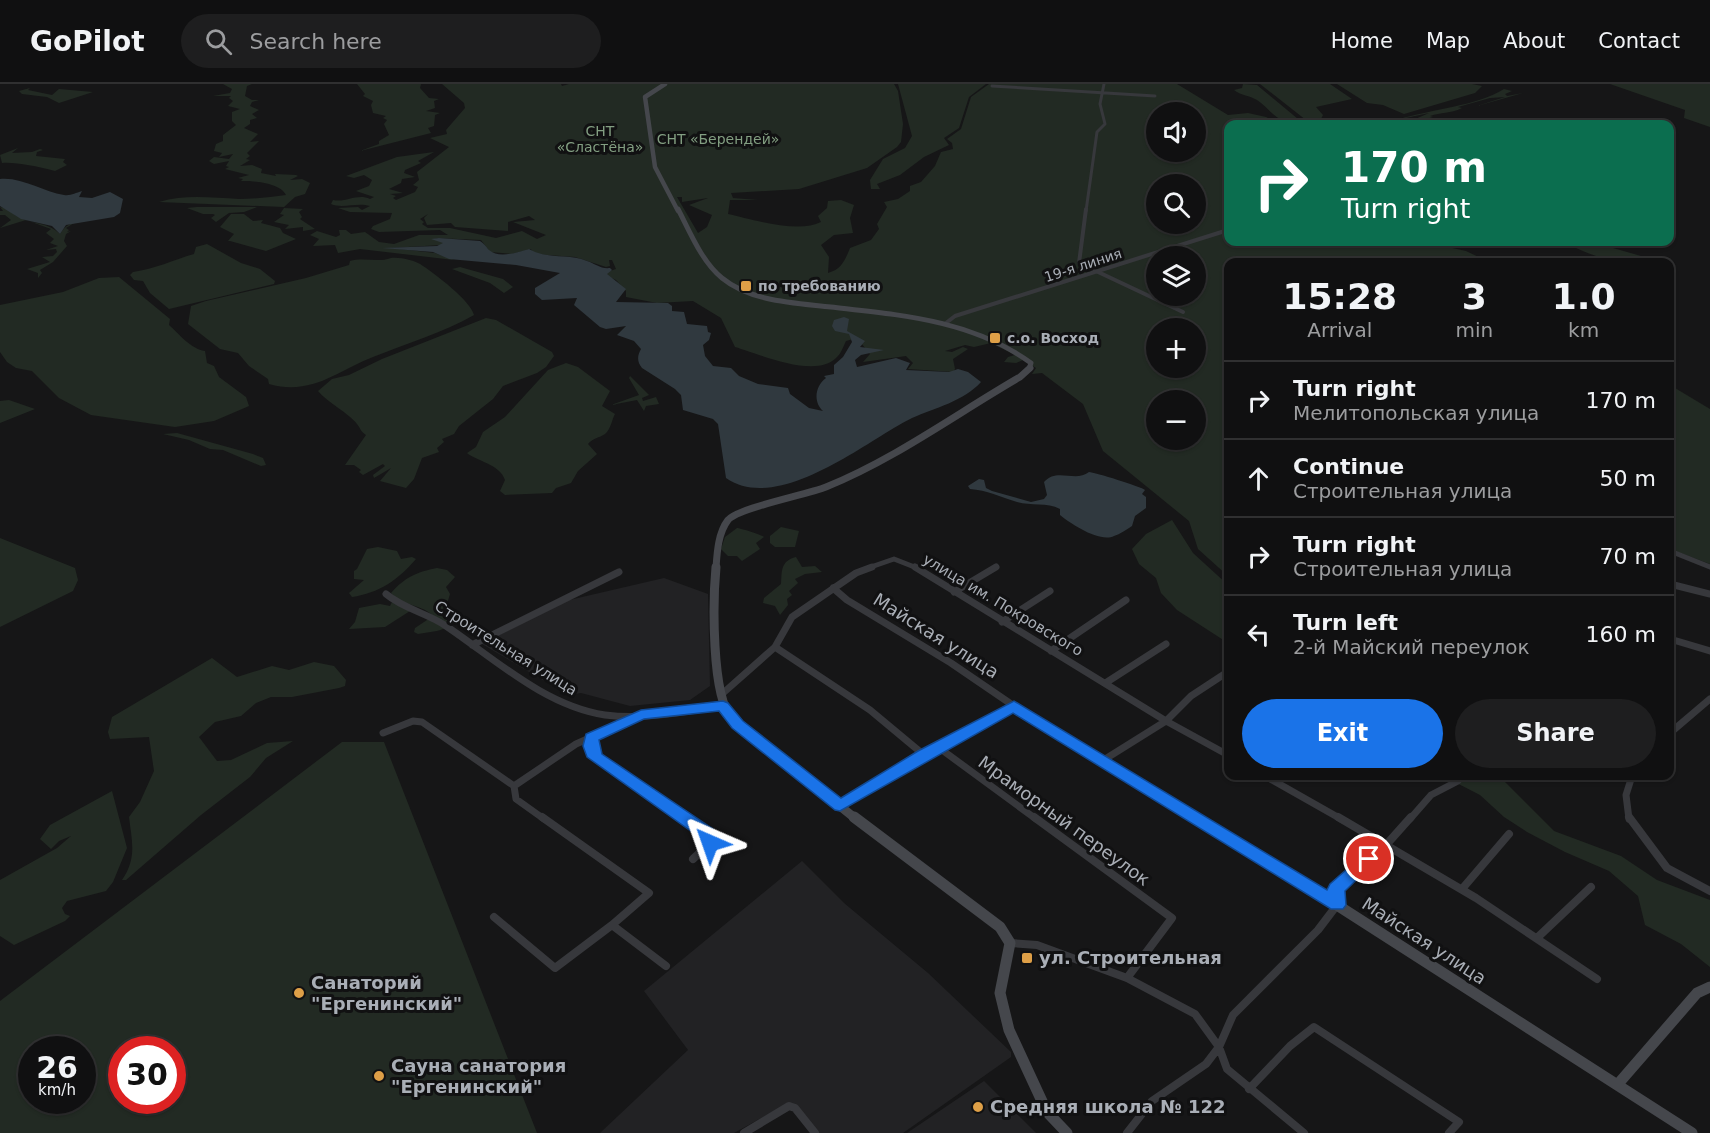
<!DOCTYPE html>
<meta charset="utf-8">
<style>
:root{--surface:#101011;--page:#1e1e1f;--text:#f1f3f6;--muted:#9c9d9f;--line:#303031;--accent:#1a73e8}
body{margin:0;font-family:"DejaVu Sans",sans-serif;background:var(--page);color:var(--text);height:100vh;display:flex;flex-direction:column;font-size:22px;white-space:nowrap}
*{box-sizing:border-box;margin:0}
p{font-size:20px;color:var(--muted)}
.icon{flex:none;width:33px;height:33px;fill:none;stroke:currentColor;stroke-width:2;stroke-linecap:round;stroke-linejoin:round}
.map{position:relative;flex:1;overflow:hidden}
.sheet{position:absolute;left:1224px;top:174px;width:450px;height:522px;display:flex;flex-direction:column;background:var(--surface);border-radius:12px;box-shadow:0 2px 4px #0004,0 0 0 2px var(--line)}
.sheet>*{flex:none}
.banner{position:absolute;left:1224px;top:36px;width:450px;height:126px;border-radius:12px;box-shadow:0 2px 4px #0004,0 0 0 2px var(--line);background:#0b6e4f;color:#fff;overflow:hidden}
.fabs{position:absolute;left:1146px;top:18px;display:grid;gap:12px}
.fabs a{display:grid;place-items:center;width:60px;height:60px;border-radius:50%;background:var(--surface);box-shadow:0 2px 4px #0004,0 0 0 2px var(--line);font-size:30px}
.speed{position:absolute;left:18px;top:952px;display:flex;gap:12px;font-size:30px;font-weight:700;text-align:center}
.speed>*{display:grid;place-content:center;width:78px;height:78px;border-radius:50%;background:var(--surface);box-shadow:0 2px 4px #0004,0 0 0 2px var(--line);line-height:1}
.speed small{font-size:15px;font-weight:400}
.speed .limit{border:9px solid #d22;background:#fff;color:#111}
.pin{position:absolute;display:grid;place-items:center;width:51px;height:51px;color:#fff;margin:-26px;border:3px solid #fff;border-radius:50%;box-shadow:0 2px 6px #0007}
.me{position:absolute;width:66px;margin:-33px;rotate:317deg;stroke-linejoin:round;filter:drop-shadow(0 0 4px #0008)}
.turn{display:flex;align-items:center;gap:21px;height:126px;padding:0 18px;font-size:27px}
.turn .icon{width:78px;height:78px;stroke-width:2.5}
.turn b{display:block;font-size:42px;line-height:51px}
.eta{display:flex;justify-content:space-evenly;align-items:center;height:102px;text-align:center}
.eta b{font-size:36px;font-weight:700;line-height:42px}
.primary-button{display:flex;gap:12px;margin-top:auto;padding:12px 18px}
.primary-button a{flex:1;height:69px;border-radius:36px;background:var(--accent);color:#fff;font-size:24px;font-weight:700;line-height:69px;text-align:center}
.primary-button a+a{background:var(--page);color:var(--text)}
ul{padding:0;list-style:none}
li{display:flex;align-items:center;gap:18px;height:78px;padding:0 18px;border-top:2px solid var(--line)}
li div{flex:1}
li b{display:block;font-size:22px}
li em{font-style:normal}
header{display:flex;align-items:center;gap:36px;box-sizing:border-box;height:84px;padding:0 30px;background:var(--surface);border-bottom:2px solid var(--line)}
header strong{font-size:28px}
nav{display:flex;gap:33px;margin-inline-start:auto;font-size:21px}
.search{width:420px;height:54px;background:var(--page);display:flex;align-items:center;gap:15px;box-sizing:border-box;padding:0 21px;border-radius:33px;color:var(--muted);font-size:22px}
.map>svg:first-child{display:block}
.built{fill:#222224}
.green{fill:#222a23;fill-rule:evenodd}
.water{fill:#30393f}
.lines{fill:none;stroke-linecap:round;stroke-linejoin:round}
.street-far4{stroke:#37383c;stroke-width:3}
.street-far3{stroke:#37383c;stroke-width:4}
.street-far2{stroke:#37383c;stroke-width:5}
.street-far1{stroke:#37383c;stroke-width:7}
.street{stroke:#37383c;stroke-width:8}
.secondary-far4{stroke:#45474c;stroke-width:4.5}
.secondary-far3{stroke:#45474c;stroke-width:5}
.secondary-far2{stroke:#45474c;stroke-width:7}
.secondary-far1{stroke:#45474c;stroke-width:9}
.secondary{stroke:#45474c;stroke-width:11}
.route{fill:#1a73e8;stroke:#114b97;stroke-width:1.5}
.poi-dot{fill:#de9f47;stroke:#111112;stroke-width:2}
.labels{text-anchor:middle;stroke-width:6;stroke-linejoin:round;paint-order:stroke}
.far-park-label{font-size:14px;fill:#839f82;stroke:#111112}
.far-street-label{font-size:14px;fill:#a9aeb6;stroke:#111112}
.far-poi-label{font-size:14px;font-weight:bold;fill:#a9aeb6;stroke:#111112;text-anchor:start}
.street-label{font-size:15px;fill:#a9aeb6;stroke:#111112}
.near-street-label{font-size:18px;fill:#a9aeb6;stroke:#111112}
.near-poi-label{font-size:18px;font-weight:bold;fill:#a9aeb6;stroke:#111112;text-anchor:start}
</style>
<header>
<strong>GoPilot</strong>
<div class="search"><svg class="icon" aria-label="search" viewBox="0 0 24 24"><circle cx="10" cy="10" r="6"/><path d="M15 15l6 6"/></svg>Search here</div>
<nav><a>Home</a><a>Map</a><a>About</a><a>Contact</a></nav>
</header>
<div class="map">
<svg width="1710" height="1049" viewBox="0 0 1710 1049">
<rect width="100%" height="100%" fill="#161617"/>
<path class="built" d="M664,494L708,510L710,602L690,616L630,622L581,609L568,611L482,560L565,517Z
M802,777L844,819L928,889L1011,968V973L903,1049H817L787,1020L734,1049H600L688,966L644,907Z
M984,997L1036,1049H907Z"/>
<path class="green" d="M223,0H252L247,2L245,12L252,16H259L252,18L250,22L259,26L252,30L257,34L250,36V40L244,44L258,50L250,58L259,57L247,69L250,72L246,75L250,76L240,82L252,81L262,85L261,89L276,92L275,90L296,91L298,92L290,96L302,95L310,99L305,110L295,113L284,123L159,118C186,110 212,114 239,115C254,115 271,113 286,111C279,97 247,97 241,97L243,95L238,94L249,91L225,85L229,83L226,82L229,77L214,80L209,77L214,73L229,75L233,70L219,73L222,69L214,67L216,60L223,57V51L236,41L232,37V28L240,25L228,22L233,17L229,14L231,12H213L230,9L232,5Z
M357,0H421L420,4L429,14L439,15L434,17L435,24L426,27L440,29L435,31L434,42L428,44L431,49L360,67L379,60V57L389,51L384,40L387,36L383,34L386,32L373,29L371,21L373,17L363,12L365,10Z
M442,0H561L562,2L569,0H894L898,7L903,40L901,58L897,63L867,84L799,105L731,109L733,114L758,116H730L728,130C751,135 798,150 821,138L818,132L827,124L828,117L841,116L854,121L850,134L853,149L834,151L821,161L829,173L828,189C842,185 845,176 850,164L871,156L879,145L877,140L887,123L884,118L898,115L910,107V102L921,98L935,82L941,68L953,65L952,59L947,55L961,45L971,13L989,0H1177L1228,31L1248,29L1266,33L1280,40H1228V158H1425L1466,167L1489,178H1228V492L1198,465L1189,437L1103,367L1083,320L1042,289L1032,290L1036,284L1023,276L1016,279L1004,278L1008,273L1015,271L991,259L974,263L965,261L945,267L952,268L963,263L968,265L953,275L955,285L953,288L908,285L913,279L906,272L863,278L870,270L857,254L846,257C843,263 841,270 836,274C815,295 759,270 735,263L721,234L693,217L657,219L626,213V207L616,196L607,192V188L616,185L612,176H609L610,182L606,183L575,173L533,170L531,165L512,170L490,168L481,156L435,154L446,159L441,161L391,164L435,169L454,176L360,165L338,169L335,161L313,162L319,155L310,151L317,147L336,153L340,151L339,146H346L351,150L365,148L379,158L394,160L419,151H448L440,146L379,148L371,145L373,142L390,135L392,129L350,128L338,124L358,123L362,126L370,122C357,118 343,125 331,120L333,116C346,119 357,109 370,115L374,113L356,107L369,102L372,96L364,91L354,94L346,92L397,73L434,68L418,77L421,79L405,86L404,89L415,93L402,95L401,99L389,105L403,109L390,110L396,112L393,114L396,116L415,108L418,103L413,101L419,96L417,88L449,63L430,54L447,50L446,46L465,24L464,19ZM1156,28H1196V68H1156ZM1156,100H1196V140H1156ZM677,113H682V118L708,114L689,121L712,131L707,143L698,149ZM428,130L424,134L427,141L451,139L455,143L508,147V138L529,132L535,136L513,138L546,151L537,155L522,147L496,154L450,144H428L422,140L424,138L420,135ZM1156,172H1196V212H1156ZM1156,244H1196V284H1156ZM1156,316H1196V356H1156Z
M898,0H986L969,13L959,44L944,54L949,61L924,73L900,91L877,100L880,105H871L870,96L883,75L905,64L912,52Z
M1243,0L1257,1L1298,35C1279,44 1271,25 1257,16C1249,11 1242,12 1234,6L1242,4Z
M1260,0H1330L1352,15L1316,23L1323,31L1321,35L1330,40H1311Z
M1337,0H1472L1482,2L1475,9L1404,30L1383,21L1367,19Z
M1610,0H1710V43L1684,34L1685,26Z
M30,4L28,6L52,11L59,5L93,8L59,19L47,13L22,10L19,7Z
M1504,5L1512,7L1505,10L1507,12L1523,9L1477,22L1505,13L1490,14L1458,23L1462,24C1450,30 1441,28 1430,32L1433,33L1408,40H1404L1429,29L1396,36C1432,25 1477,22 1504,5Z
M18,64L12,69L32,68L40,65L43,66L37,68L36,72L65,75L63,78L67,81L55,87C35,82 16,78 2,79L0,71Z
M0,123C10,124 12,131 21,134C35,141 48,138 60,150C68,137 77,138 91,136L74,139L66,144L69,146L67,148L71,147L66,150L64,157L67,162L53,178L40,186L42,189L38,194V189L27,185L50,178L42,173L53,172L57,168L56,165L46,166L58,162L50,159L54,155L46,149L51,145L26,136L0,144L11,136L5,131H0V127H3Z
M197,123H257L244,128L229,129L216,138L211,134L215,131L213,130H203L187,124Z
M284,124L303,125L299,128L302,133L300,135L315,145L303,147V143L285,145L289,141L274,138L284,131L280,130Z
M231,130H244L253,137L263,136L261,139L280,144L283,149L296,155L266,167L230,157H228L234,150L220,143Z
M1565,158H1588L1585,161L1590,163L1599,160L1648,174L1647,178C1622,182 1586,171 1565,158Z
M207,160L241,179L260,185L275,197L274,200L169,225L150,209L143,197L134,196L130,191L133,188C155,185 173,176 194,170L196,163Z
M391,174C400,173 415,176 423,182C434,189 471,217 474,231C442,249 408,259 373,273C337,287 312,312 269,300L268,295L249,282L238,269L220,265L188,240L191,222L206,217L306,194L349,181L350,177C364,173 378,179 391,174Z
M460,183L503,195L513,203L504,209L490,199L452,185Z
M119,193L170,235L169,241C179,250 191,265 205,267L207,279L214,282L219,293L246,313L249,322L214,337L175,343L91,331L59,314L32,287L16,284L7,278L0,268V221L63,208L99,194Z
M486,234L496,236L552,268L554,272L546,283L537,289L503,302L493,315L459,342L454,350L442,355L444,358L437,364L439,368L422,374L414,395L406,404L380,397L391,384L374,394L373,391L385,382L383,380L363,391L359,388L361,386L354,381H345L366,351C360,347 361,345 357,340C350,330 327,318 318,307L332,295L349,291L382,275Z
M566,279L578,283L610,307L602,322L615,330C612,335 611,345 605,350C599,354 593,354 588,360L597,370L578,387L571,399L556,404L552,409L505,411L500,407L505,396C500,380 476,377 467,369L476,363L483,348L505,333L548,286Z
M630,292L649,311L642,314L643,317L656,313L659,320L646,322L644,327L637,316L611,321L639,311L629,294Z
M1670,301L1710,325V480L1670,465Z
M9,316L35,325L0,339V317Z
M177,349L253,370L263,374L266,381L261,382L223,366L210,365L189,356L163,350Z
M1172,436L1193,469L1228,501V559L1177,526L1161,509L1156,494L1139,480L1132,465L1146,450Z
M781,443L799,447L795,463H775L770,459V452Z
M737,444C740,444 762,451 764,453L756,459L760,465L742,477L737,472H728L721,465L725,453Z
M0,454L75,484L78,496L73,507L0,543Z
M378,463L397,467L401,475L412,473L416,475C398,496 379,509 352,513L349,509L364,496L354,495V487L357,485L367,465Z
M796,473L802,483L815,482L822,488L805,490L795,495L798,499L789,507L792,511L787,515L788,521L780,531L775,522L763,519L764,514L781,500C782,488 780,477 796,473Z
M437,484L447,486L455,493L446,503L450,510L447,520L454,526C455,548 435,547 418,550L414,548L415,544L433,532C424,521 402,522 391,509C405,493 417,488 437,484Z
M392,518L410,527L385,543L349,545L355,538L359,524L380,520L390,522Z
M212,574L237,593L272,582L289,586L314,578L334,582L346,596L345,602L339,604L292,613H271L256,619L241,632L215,638L199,653L217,677L231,676L267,659L293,657L266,674L250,693L201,731L126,796H122C137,774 132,758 129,733L140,718L154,687L149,653L110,655L108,648L112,633Z
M342,658H384L537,1049H0V917ZM32,966H82V1017H32ZM122,966H172V1017H122Z
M1443,692H1499L1554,747L1621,772L1657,796L1710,816V883L1681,860L1645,841L1638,812L1609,787L1565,768L1527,748L1504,733L1480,711Z
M112,707L127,764L113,798L106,807L67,817L62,824L65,830L70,832L65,837L14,861L0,852V796L57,764L71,752L59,757L51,765L40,755L50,741Z"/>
<path class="water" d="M0,95C23,93 43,108 64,111C71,112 75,109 82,107L79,113L92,114L110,108L123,115L120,129L114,133L66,141L60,150L52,142L21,135L0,122Z
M439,154L480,157C485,160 487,164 489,166C499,175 519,168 529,165C548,176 568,169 587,177C596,180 600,185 610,184L612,186L607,190L626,205L616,218L668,219L672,222V227L684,228L687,240L707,242L708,248L711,249L709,256L703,261L705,272L713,282L731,284L739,292L758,300L788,304L790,310L809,324L823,327C813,318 815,302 826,294L824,292L834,290V281L843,273L852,258L849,250L835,247L832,242L834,236L844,233L849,235L847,247L865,257L860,263L884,266L861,271L855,276L857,283L896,274L910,279L906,286L949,288L958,285L968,288L981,298C964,317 935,324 912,334C869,355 779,431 726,394L718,340L713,335L683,326L681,311L675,305L642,284C637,278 637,272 641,265L634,257L617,251L626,242L606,245L600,243L574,221L577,214L542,216L535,210V204L560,189L516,181L449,175L433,168L382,164L437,162L443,159L431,155Z
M1089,388C1094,388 1142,403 1145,406L1142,410L1146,413V424L1135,432L1132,442C1126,446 1120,450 1114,452C1100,459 1071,440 1060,431V425C1047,418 1031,422 1017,418C1000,413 987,406 970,405L968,402L979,395L984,396L986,404L992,407L1031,418L1044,415L1047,411L1044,398C1057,383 1075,399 1089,388Z"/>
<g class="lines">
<path class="street-far4" d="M992,2L1155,12
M1086,127L1097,48L1105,40L1100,20L1104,0"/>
<path class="street-far3" d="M1086,125L1079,179L1183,228
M946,239L955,232L1228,146"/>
<path class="street-far2" d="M1670,467L1710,483
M868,484L894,475L917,484
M994,484L996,483"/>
<path class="street-far1" d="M915,483L1166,637L1228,671
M1670,500L1710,510
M833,504L847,516L951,579L1014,622
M954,508L996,483
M386,510C404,525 427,529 446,542C495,575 545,622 605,631C644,636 684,628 723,622
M1002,538L1050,507
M1670,555L1710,567
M472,561L619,488
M775,563L870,626L924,671
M1051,567L1126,516
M1107,598L1166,560
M722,610L775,563L792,533L856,489L872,483
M383,649L413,637L422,638L514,702L516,715L544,735
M1670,649L1710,615
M592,654L595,673L685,735
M938,663L1036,735
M1102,677L1166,637L1191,612L1226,589
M1265,692L1341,735
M514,702L576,660L641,631
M1410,735L1431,711L1458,697
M1629,735L1626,711L1632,692"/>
<path class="street" d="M542,733L649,809L612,841L666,882
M683,733L707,750L710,759L693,775
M1034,733L1172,834L1127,894
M1338,733L1476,814L1597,895
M1629,733L1667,784L1710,807
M1462,805L1509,750
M494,833L555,884L612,841
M1538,853L1591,803
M1010,859L1037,861L1127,894L1195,930L1219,963L1227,985L1304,1049
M1249,1005L1290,962L1314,943L1459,1038L1449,1049
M744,1049L789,1022L795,1024L815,1049
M1127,1049L1152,1017L1206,980L1219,963L1233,931L1318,846L1337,821L1336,805L1386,761L1411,733"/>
<path class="secondary-far4" d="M665,0L645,13L655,83L678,127"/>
<path class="secondary-far3" d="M678,125C690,148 702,178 722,194C751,218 796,219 831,223C901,231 972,236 1031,279L1029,285"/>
<path class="secondary-far2" d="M716,484C717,469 718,449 728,436C738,424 806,411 826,403C895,375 956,330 1020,293L1030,284"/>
<path class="secondary-far1" d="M716,483C713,515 711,612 732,635L856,735
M841,722L924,671L1014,622L1197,735"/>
<path class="secondary" d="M854,733L1000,843L1010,859L1000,909L1009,946L1047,1028L1067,1049
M1195,733L1337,821L1692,1049
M1618,1000L1697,909L1710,903"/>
</g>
<path class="route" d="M723,617L728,619L743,637L841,714L918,667L1014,617L1327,806L1330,800L1363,771H1375L1378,775L1345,807L1346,821L1343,825H1331L1013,629L840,727L835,726L732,644L719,627L644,635L599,656L602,670L713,745L718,759L710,765L704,763L699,753L587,673L583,662L586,650L641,626Z"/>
<g class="poi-dot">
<rect x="740" y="196" width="12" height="12" rx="3"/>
<rect x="989" y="248" width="12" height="12" rx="3"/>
<rect x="1021" y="868" width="12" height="12" rx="3"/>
<circle cx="299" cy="909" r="6"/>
<circle cx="379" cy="992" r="6"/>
<circle cx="978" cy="1023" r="6"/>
</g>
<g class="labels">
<g class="far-park-label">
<text x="600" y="52">СНТ<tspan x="600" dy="16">«Сластёна»</tspan></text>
<text x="718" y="60">СНТ «Берендей»</text>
</g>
<g class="far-street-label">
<text transform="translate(1083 181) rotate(-18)" y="5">19-я линия</text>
</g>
<g class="far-poi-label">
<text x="758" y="207">по требованию</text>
<text x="1007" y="259">с.о. Восход</text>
</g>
<g class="street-label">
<text transform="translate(1003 521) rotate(31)" y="5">улица им. Покровского</text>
<text transform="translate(506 564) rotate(32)" y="5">Строительная улица</text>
</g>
<g class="near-street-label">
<text transform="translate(936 552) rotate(32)" y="6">Майская улица</text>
<text transform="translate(1064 737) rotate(36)" y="6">Мраморный переулок</text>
<text transform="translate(1424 857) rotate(33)" y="6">Майская улица</text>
</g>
<g class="near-poi-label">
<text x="1039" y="880">ул. Строительная</text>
<text x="311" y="905">Санаторий<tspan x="311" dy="21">"Ергенинский"</tspan></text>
<text x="391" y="988">Сауна санатория<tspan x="391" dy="21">"Ергенинский"</tspan></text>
<text x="990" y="1029">Средняя школа № 122</text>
</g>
</g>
</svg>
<div class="fabs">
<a><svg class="icon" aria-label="sound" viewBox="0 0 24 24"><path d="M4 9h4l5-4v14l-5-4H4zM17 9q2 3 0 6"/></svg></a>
<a><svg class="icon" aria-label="search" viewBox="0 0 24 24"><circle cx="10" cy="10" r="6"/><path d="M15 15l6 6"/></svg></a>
<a><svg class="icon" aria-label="layers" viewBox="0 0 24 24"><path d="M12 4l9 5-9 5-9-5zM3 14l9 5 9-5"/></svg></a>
<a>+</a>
<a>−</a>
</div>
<div class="speed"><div>26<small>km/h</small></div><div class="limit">30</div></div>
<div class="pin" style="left:1369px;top:775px;background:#d93025"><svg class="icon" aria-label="arrive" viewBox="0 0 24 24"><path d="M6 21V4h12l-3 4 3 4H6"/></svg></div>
<svg class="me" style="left:710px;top:759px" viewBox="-20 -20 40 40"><path d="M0-17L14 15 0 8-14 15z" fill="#1a73e8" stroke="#fff" stroke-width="4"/></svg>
<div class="banner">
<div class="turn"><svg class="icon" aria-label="right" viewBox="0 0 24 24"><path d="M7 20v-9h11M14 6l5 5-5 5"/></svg><div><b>170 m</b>Turn right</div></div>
</div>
<section class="sheet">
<div class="eta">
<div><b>15:28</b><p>Arrival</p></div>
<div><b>3</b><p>min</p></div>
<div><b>1.0</b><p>km</p></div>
</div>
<ul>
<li><svg class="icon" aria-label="right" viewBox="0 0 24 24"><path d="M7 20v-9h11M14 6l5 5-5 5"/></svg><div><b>Turn right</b><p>Мелитопольская улица</p></div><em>170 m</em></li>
<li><svg class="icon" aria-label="ahead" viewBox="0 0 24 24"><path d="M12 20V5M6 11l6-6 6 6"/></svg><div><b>Continue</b><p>Строительная улица</p></div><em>50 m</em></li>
<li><svg class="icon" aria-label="right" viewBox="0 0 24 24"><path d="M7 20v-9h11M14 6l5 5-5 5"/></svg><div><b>Turn right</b><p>Строительная улица</p></div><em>70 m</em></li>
<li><svg class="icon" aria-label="left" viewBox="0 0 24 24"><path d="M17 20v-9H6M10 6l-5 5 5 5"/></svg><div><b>Turn left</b><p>2-й Майский переулок</p></div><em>160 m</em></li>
</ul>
<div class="primary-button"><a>Exit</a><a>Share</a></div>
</section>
</div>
